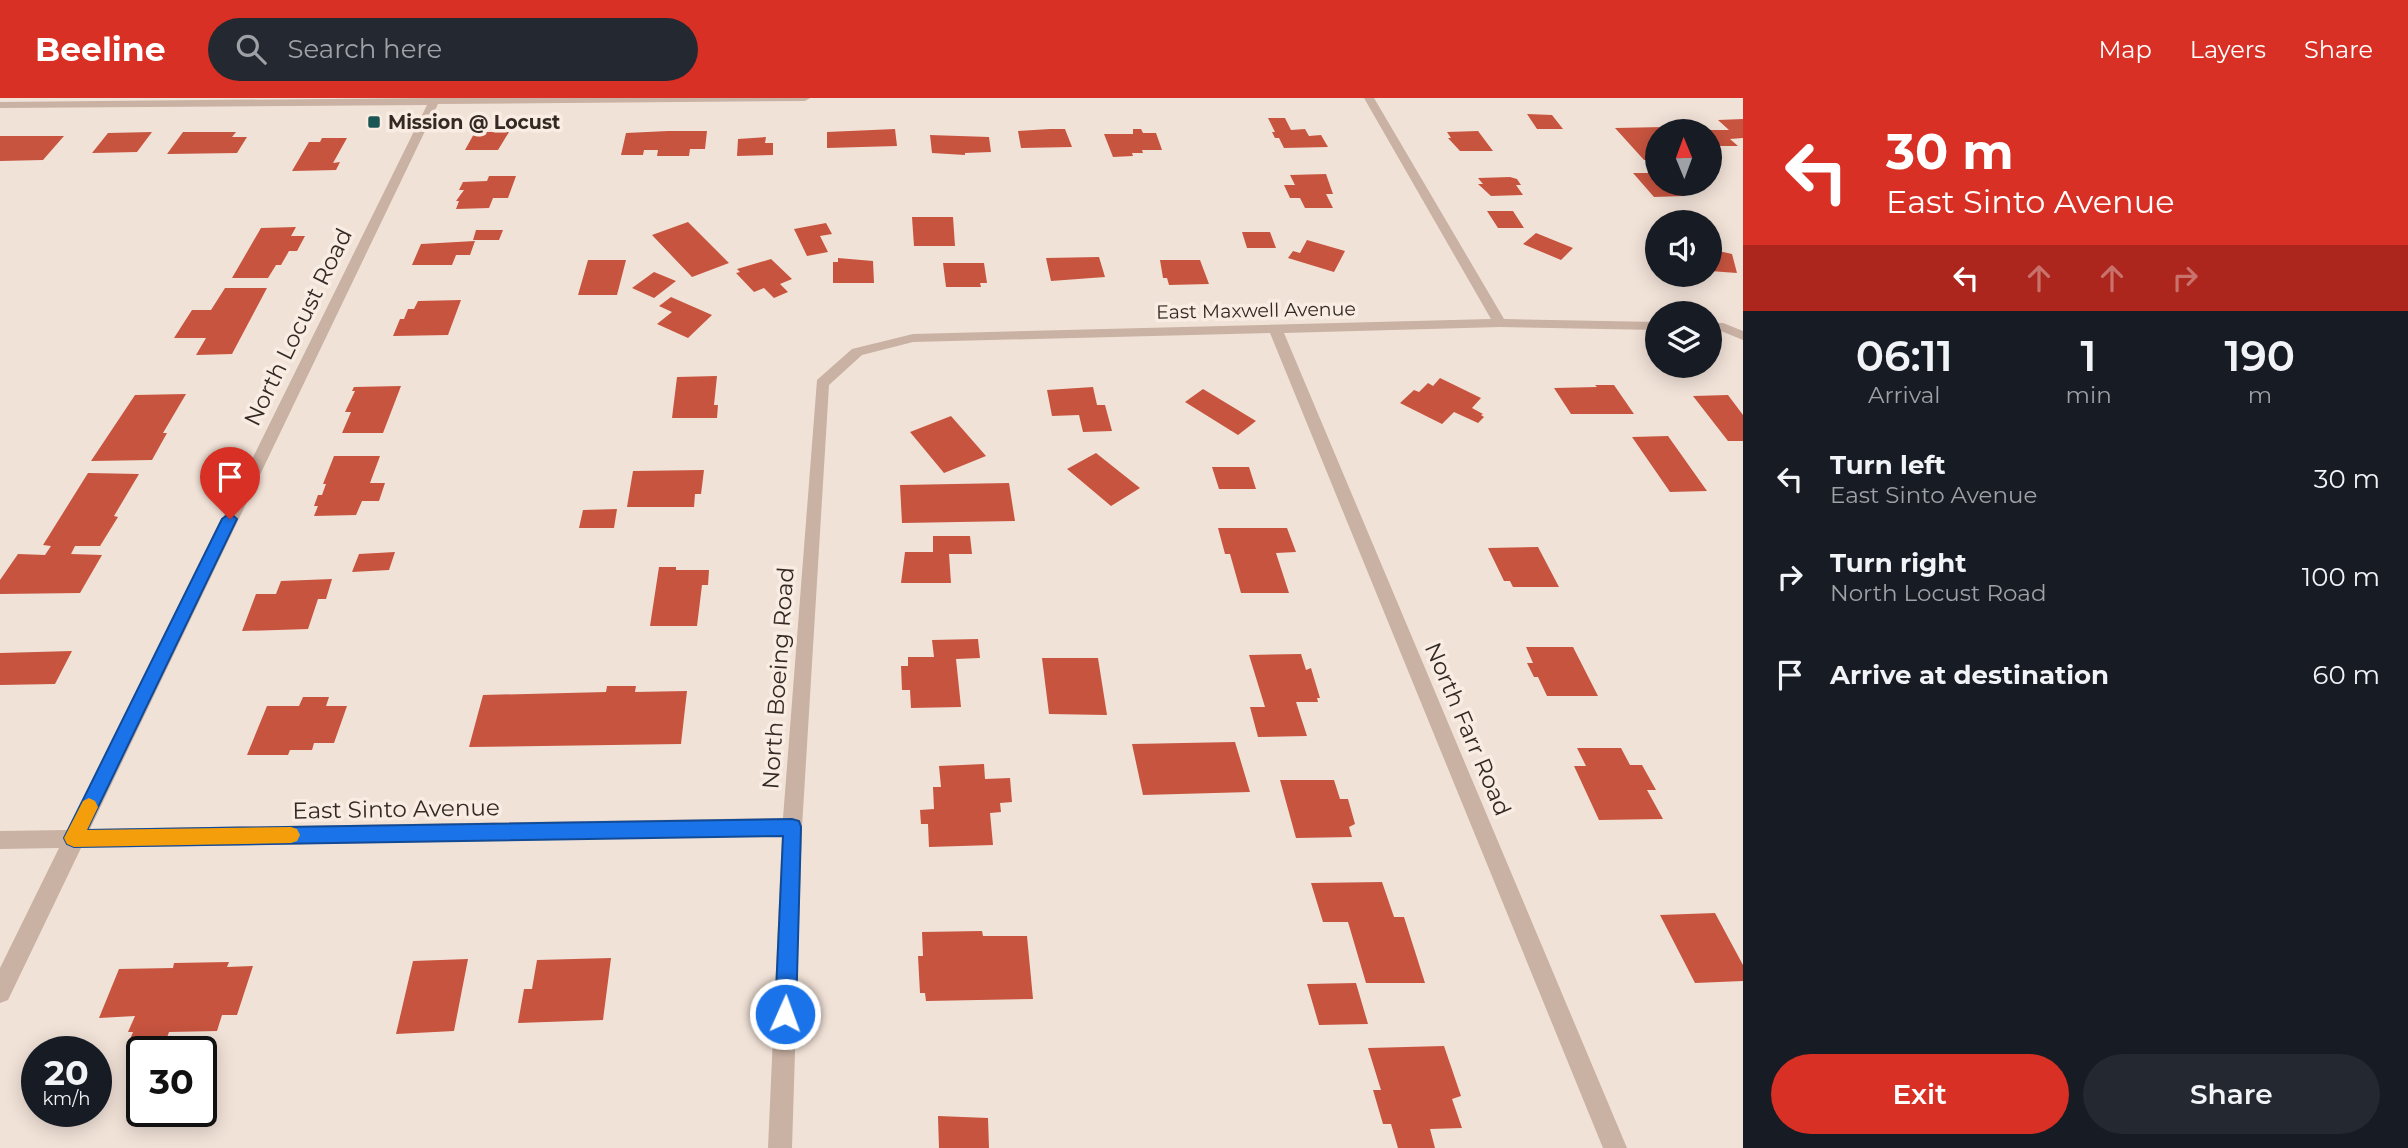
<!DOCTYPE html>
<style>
:root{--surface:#171b24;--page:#242831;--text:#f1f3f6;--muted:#9ea1a6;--accent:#d93025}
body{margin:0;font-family:Montserrat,sans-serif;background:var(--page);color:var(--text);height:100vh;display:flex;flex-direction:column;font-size:26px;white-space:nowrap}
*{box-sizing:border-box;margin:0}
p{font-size:23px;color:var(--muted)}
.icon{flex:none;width:38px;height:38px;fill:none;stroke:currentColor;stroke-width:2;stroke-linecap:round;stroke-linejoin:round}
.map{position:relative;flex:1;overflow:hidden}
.sheet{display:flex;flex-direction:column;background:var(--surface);width:665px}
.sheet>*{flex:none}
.banner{background:#d93025;color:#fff;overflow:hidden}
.needle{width:46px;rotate:359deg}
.fabs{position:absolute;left:1645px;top:21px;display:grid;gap:14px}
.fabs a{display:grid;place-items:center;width:77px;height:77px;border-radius:50%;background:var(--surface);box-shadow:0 4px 18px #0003;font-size:35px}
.speed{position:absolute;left:21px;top:938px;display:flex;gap:14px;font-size:35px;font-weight:700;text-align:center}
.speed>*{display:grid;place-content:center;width:91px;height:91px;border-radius:50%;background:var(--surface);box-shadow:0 4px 18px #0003;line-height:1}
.speed small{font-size:18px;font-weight:400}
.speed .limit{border:4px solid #111;border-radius:10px;background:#fff;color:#111}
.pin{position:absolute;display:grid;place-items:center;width:60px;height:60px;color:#fff;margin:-72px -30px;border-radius:50% 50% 50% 0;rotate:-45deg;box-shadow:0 0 7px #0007}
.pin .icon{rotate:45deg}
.me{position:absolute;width:77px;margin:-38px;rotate:2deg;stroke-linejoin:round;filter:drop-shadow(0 0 5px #0008)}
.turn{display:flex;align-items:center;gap:24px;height:147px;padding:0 28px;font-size:32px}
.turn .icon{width:91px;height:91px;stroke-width:2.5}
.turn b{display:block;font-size:49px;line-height:60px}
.lanes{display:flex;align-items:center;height:66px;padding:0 28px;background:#0003;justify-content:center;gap:35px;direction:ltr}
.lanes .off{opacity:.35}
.eta{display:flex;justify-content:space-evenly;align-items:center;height:119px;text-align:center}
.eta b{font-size:42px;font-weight:600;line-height:49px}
.button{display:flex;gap:14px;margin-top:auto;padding:14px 28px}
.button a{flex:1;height:80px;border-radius:42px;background:var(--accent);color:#fff;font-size:28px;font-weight:600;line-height:80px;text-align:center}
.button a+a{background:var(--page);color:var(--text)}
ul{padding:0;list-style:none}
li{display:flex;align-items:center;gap:21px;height:98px;padding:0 28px}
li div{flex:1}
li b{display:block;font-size:26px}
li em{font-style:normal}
header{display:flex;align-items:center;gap:42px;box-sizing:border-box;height:98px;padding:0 35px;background:var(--accent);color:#fff}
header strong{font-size:33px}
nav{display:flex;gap:38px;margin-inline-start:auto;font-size:24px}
.search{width:490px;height:63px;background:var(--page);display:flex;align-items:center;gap:18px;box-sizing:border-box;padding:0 24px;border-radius:38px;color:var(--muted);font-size:26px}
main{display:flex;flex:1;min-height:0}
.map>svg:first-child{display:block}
.building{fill:#c7543f}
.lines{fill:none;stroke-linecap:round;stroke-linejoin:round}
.minor{fill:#c9b1a3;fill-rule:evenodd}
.route{fill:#1a73e8;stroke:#114b97;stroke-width:2}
.slow{fill:#f59e0b}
.poi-dot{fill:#1b5554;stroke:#f9ede3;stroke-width:2.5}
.labels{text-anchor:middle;stroke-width:7;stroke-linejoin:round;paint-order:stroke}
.far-poi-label{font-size:19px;font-weight:bold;fill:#342925;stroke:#f9ede3;text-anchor:start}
.far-street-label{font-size:19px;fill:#342925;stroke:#f9ede3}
.street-label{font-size:23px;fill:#342925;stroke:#f9ede3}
</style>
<header>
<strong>Beeline</strong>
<div class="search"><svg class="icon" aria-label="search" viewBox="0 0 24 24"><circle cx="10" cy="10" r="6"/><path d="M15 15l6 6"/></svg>Search here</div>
<nav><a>Map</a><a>Layers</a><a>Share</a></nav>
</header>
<main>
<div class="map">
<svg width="1743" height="1050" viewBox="0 0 1743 1050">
<rect width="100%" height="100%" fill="#f1e2d7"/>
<path class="building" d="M1527,16L1552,17L1563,31H1537Z
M1268,20H1285L1291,32L1305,31L1309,38L1321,37L1328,49L1284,50L1279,40H1275L1272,34H1275Z
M1743,21V40L1730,41L1738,48H1713L1710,45V32H1729L1718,22Z
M1664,29L1667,33H1657V62H1644L1615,30Z
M895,31L897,48L827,50V34Z
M1050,31H1065L1072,49L1021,50L1018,33Z
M1133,31H1141L1143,35H1156L1162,52H1142L1143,55H1132L1133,58L1113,59L1104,36H1133Z
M668,33H707L705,51H690L689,58H657L658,52H644L643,57H621L626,35Z
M1478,33L1493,53H1460L1448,40H1451L1447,34Z
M152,34L137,54L92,55L108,35Z
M183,34H236L232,39H247L237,55L167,56Z
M475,34H509L498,52H465Z
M930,37L989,39L991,54L965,55V57L932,55Z
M0,38H64L43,62L0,63Z
M766,39L765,45H773V57L737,58L738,41Z
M322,40H347L333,65L340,64L336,72L292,73L309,44H320Z
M1633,75H1657V86H1673L1685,98L1654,99Z
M1326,76L1333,96H1326L1333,110H1305L1300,100H1290L1284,87H1295L1290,77Z
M489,78H516L508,100H493L489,110L456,111L459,103H456L464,92H459L463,84L487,83Z
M1510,79L1517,81L1521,87H1516L1523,97L1491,98L1478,86H1483L1478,80Z
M1487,113H1513L1524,130H1498Z
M912,119H953L955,148H914Z
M688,124L729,165L692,179L652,137Z
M826,125L832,136L820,138L828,154L807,158L794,131Z
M296,129L291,138H305L297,153H289L281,167H276L268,180H232L261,130Z
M476,132H503L499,142H473Z
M1242,134H1270L1276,150H1247Z
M1536,135L1573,150L1561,162L1523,146Z
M1307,142L1345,153L1334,174L1288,160L1293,153L1300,155Z
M475,143L470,157H456L452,167H412L421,146Z
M1710,151L1732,156L1737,175L1710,173Z
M1099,159L1105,179L1051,183L1046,160Z
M838,160L873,163L874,185H833V164H838Z
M771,161L792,181L780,186L788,194L774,200L764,190L754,194L736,175L740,174L737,171Z
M588,162H626L617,197H578Z
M1160,162H1200L1209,186L1169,187L1167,180H1163Z
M943,165H984L987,185H980L981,189H946Z
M654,174L676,183L654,200L632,190Z
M225,190H267L232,256L196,257L206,240H174L192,212H211Z
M671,199L712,217L688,240L657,226L672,214L659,208Z
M461,202L448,237L393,238L400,221H404L408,211H414L418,203Z
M717,278L714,307H718L717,320H672L677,279Z
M1440,280L1481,300L1472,310L1483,316L1481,317L1484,319L1478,325L1454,314L1442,326L1400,305L1414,292L1419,294L1428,285L1433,288Z
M1595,287H1614L1634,316H1571L1554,290L1597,289Z
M401,288L383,335H342L351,314H345L355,293H352L354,289Z
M1093,289L1097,307H1105L1112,333L1083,334L1079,317L1052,318L1047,292Z
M1203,291L1256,323L1238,337L1185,304Z
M186,296L163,335H167L152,362L91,363L135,297Z
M1728,297L1743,317V343H1728L1693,298Z
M951,318L986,358L944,375L910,334Z
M1668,338L1707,393L1670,394L1632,339Z
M1096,355L1140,390L1111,408L1067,371Z
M334,358H380L370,385H385L379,403H362L356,417L314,418L318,408H314L318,397H322L326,386H323Z
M1212,369H1249L1256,391H1219Z
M704,372L701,396H695L694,409H627L633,373Z
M88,375L139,376L114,418L118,419L100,448H75L71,456L102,457L80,495L0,496V482L18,456L45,457L51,448L43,447Z
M1009,385L1015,423L902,425L900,387Z
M617,411L614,430H579L583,412Z
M1218,430H1287L1296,454L1276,455L1289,495H1241L1230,456H1225Z
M933,438H970L972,456H949L951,485H901L905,454H933Z
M1538,449L1559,489H1513L1510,483H1504L1488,450Z
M395,454L389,472L352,474L359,456Z
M659,469H676V472H709L708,487H702L697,528H650Z
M332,481L326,501H318L308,531L242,533L256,496H276L281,483Z
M978,541L980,560L956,561L961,609L911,610L910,592H902L901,568H908V559H934L932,542Z
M1526,549H1573L1598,598H1547L1538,579H1534L1527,565H1533Z
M72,553L55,586L0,587V555Z
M1301,556L1306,572L1311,570L1320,600H1317L1318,604H1296L1307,638L1258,639L1250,609H1265L1249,557Z
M1042,560H1098L1107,617L1049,616Z
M607,588H636L635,594L687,593L681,646L469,649L483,597L606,594Z
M303,599H329L326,608H347L334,645H314L312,652H290L288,657H247L267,608H299Z
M1235,644L1250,694L1143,697L1132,646Z
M1577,650H1621L1630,667H1642L1656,692H1647L1663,721L1599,722L1574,668H1586Z
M984,666L985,681L1010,680L1012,704L1000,705L1001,714L990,715L993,747L929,749L928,726H921L920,712L934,711L933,689H941L939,668Z
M1280,682H1334L1340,701H1348L1355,726L1349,729L1352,739L1296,740Z
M1382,784L1394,819H1404L1425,885H1366L1348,824H1323L1311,785Z
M1715,815L1743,867V883L1695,885L1660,817Z
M982,833L983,838H1027L1033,901L926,903L925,895H920L918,858H923L922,834Z
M611,860L603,922L518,925L524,891H532L537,862Z
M468,861L454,933L396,936L413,863Z
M229,864L227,869L253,868L237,917H222L217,933L169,934L165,945L128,946L133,934H128L135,918L99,920L119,871L173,870L174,865Z
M1356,885L1368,926L1319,927L1307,886Z
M1444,948L1461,998L1452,1001L1462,1030L1430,1031L1435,1050H1398L1391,1026H1383L1373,992H1381L1368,950Z
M938,1018L988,1020L989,1050H939Z"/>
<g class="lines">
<path class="minor" d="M431,0H810L805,3L438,6L90,731L783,720L817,282L852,251L913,236L1491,221L1364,0H1374L1504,221L1657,224V232L1500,229L1284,235L1627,1050H1603L1270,235L913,244L862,257L829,287L802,729L792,1050H768L782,738L81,750L8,902L0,905V870L59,750L0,751V733L69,732L427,7L0,10V4Z
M1710,225H1723L1743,233V242L1721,233H1710Z"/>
</g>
<path class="route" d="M230,415L237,421L87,732L792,721L799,723L801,729L796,916L793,924L785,927L778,924L775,916L783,738L74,749L67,746L64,740L67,734L222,421Z"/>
<path class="slow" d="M89,700L95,703L98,709L87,732L291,729L297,731L300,737L297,743L291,745L74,749L67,746L64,740L83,703Z"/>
<rect class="poi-dot" x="367" y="17" width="14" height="14" rx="3.5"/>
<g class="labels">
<g class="far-poi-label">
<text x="388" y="31">Mission @ Locust</text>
</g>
<g class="far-street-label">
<text transform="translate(1256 212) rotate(-1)" y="7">East Maxwell Avenue</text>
</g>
<g class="street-label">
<text transform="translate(298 229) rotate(-64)" y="8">North Locust Road</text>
<text transform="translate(778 580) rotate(-86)" y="8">North Boeing Road</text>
<text transform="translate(1468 631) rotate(67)" y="8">North Farr Road</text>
<text transform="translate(396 711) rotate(-1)" y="8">East Sinto Avenue</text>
</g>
</g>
</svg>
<div class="fabs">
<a><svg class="needle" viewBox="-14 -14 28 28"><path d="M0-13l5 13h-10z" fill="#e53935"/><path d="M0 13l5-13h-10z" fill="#9ea1a6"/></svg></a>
<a><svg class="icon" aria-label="sound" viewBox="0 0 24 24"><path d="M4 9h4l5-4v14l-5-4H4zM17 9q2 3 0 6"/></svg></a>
<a><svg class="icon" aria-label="layers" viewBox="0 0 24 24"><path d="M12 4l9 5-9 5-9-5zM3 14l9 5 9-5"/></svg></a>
</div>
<div class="speed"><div>20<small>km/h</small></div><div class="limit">30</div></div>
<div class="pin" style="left:230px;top:421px;background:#d93025"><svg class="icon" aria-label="arrive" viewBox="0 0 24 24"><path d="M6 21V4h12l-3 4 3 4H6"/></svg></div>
<svg class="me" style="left:785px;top:916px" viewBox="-20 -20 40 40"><circle r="17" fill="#1a73e8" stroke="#fff" stroke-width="3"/><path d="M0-11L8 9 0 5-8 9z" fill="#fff"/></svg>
</div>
<section class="sheet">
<div class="banner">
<div class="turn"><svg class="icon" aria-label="left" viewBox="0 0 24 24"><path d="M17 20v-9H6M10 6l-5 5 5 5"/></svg><div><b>30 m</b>East Sinto Avenue</div></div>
<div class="lanes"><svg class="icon" aria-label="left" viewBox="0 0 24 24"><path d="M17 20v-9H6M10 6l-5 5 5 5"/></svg><svg class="icon off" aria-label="ahead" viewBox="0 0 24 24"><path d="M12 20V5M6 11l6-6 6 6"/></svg><svg class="icon off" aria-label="ahead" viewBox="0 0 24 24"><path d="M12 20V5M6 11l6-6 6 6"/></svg><svg class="icon off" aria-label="right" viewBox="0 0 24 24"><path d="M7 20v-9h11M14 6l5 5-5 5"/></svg></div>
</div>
<div class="eta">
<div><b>06:11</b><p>Arrival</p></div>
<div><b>1</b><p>min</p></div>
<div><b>190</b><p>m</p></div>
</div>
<ul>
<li><svg class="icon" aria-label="left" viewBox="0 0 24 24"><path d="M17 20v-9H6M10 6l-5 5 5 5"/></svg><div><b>Turn left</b><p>East Sinto Avenue</p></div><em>30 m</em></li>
<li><svg class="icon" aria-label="right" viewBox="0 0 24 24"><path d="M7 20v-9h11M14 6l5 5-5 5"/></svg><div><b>Turn right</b><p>North Locust Road</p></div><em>100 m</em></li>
<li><svg class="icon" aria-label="arrive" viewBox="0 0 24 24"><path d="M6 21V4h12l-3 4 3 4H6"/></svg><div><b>Arrive at destination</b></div><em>60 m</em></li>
</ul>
<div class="button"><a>Exit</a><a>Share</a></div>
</section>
</main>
